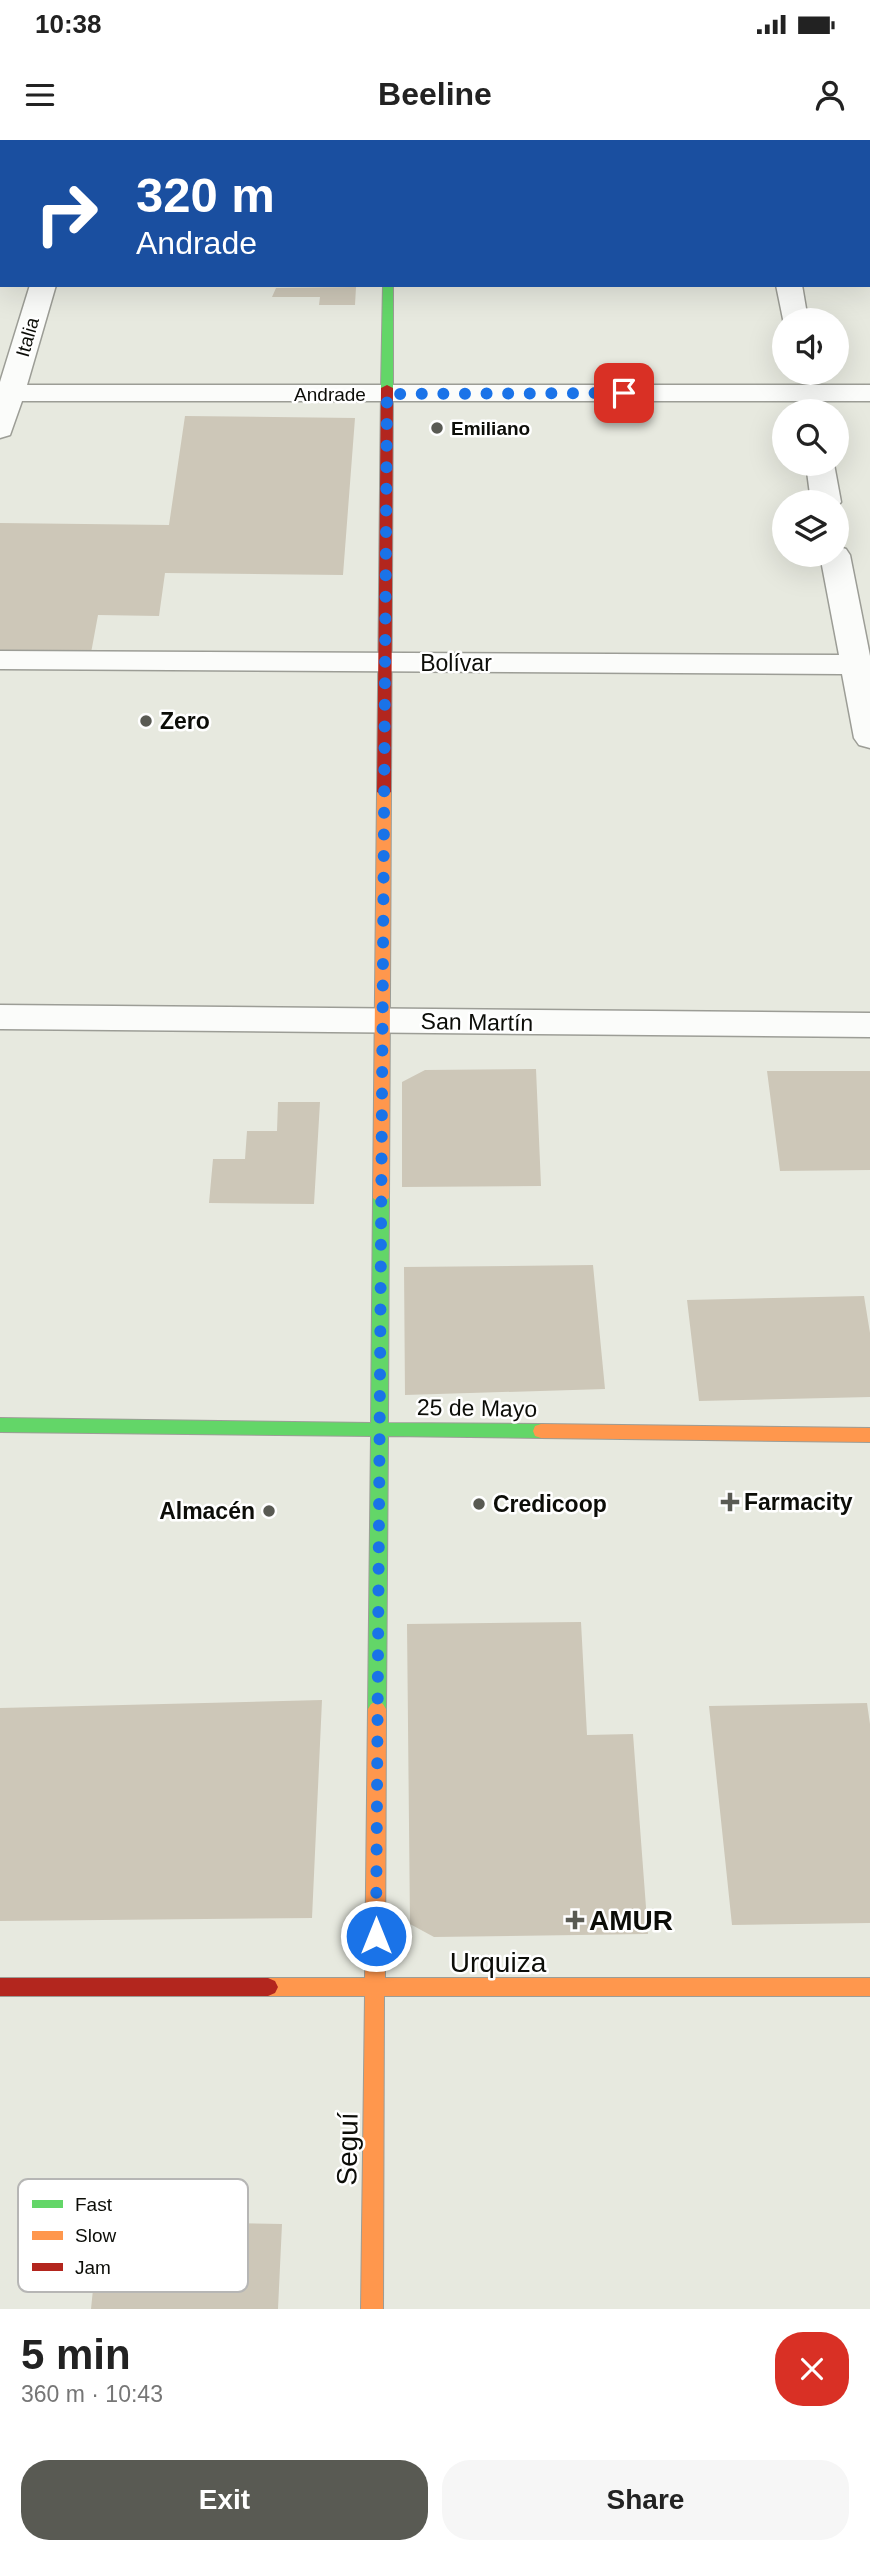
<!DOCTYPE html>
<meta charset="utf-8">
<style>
:root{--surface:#fff;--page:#f6f6f6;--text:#222;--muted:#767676;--accent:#595a53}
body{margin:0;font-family:Arial,sans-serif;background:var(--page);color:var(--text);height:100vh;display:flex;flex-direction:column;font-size:26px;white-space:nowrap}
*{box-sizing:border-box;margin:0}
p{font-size:23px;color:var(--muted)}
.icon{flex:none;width:38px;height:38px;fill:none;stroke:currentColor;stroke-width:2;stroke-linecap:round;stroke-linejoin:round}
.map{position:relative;height:2169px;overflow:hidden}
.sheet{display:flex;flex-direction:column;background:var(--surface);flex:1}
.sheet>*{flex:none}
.hud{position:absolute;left:0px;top:0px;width:872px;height:147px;box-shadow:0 7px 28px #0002;background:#1a4fa0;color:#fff;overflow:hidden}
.buttons{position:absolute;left:772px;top:168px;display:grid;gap:14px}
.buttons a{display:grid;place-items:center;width:77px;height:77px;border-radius:50%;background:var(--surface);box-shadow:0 7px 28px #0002;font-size:35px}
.pin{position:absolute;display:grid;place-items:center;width:60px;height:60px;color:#fff;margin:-30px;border-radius:14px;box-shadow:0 4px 10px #0006}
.me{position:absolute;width:77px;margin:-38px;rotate:0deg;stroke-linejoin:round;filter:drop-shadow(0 0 5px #0008)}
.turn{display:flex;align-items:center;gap:24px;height:147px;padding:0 21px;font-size:32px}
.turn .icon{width:91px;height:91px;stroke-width:2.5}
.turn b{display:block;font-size:49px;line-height:60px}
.round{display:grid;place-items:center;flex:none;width:74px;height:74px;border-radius:28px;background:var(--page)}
.head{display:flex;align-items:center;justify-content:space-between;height:119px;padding:0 21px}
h1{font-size:42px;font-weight:700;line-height:52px}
.action{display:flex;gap:14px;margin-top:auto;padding:14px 21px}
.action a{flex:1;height:80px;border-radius:28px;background:var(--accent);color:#fff;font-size:28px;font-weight:700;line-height:80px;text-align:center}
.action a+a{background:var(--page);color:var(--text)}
.status{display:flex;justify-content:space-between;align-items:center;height:49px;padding:0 35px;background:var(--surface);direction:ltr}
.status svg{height:19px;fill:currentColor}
header{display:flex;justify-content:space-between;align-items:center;height:91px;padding:0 21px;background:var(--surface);font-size:32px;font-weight:700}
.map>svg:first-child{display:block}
.building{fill:#cdc7b8}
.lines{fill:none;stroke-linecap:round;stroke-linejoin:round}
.street-casing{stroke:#9c9d96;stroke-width:3}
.fast-casing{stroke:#9c9d96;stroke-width:2}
.slow-casing{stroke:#9c9d96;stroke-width:2}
.jam-casing{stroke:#9c9d96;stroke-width:2}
.street{fill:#fbfcfa;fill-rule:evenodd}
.fast{fill:#63d668;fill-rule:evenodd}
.slow{fill:#ff974d;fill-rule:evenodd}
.jam{fill:#b3261e;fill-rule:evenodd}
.route{stroke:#1a73e8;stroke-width:12;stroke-dasharray:0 21.6}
.poi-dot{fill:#595a53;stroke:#fff;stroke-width:2.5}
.labels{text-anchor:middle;stroke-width:5;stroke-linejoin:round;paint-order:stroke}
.far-street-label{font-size:19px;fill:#0c0d08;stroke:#fff}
.far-poi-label{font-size:19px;font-weight:bold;fill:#0c0d08;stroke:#fff;text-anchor:start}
.street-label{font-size:23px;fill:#0c0d08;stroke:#fff}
.poi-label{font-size:23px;font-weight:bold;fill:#0c0d08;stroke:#fff;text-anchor:start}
.near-poi-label{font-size:28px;font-weight:bold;fill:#0c0d08;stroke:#fff;text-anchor:start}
.near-street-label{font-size:28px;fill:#0c0d08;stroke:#fff}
.key{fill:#fff;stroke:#b6b6b5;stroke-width:2}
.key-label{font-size:19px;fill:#0c0d08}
</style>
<div class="status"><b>10:38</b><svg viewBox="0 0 49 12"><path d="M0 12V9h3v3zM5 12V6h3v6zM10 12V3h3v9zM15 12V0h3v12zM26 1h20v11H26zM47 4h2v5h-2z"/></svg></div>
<header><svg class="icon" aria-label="menu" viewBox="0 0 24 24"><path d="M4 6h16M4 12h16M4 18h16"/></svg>Beeline<svg class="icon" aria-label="person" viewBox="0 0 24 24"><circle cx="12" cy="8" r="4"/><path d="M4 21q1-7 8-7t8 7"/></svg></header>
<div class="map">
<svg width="870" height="2169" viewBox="0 0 870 2169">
<rect width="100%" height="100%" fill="#e7e9df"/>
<path class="building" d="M356,147L355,165H319L320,157H272L276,148Z
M185,276L355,278L343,435L165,433L159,476L98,475L91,513L0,512V383L169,385Z
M536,929L541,1046L402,1047V942L425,930Z
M767,931H870V1030L780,1031Z
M278,962H320L314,1064L209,1063L213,1019H245L247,991H277Z
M593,1125L605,1249L405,1255L404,1127Z
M864,1156L870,1193V1257L699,1261L687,1160Z
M581,1482L587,1595L633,1594L648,1794L434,1797L410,1784L407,1484Z
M322,1560L312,1778L0,1781V1568Z
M867,1563L870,1584V1783L732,1785L709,1566Z
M100,2081L282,2084L278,2169H91Z"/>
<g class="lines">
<defs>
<path id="street" d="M74,0H98L73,2Z
M377,0H401V2H377Z
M750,0H774V2H750Z
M0,39H2V55H0Z
M30,145H56L27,245H870V261H22L10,295L0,298V242Z
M776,145H802L808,180H784V184Z
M806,324H834L841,362L836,368V362H811Z
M836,406L846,409L850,415L870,516V608L859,605L854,598L842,534L0,529V511L839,515L820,415H836Z
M0,865L870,873V897L0,889Z"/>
<path id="fast" d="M383,145H393V248L387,251L381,248Z
M381,1052L389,1058L388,1283L541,1284L547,1286L549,1291L547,1296L541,1298L388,1296L386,1569L383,1574L377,1577L371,1574L368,1569L371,1296L0,1292V1278L371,1283L373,1058Z"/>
<path id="slow" d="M384,648L391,652L389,1058L381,1064L373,1058L377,652Z
M541,1284L870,1288V1302L541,1298L535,1296L533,1291L535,1286Z
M377,1561L383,1564L386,1569L385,1838H870V1856H384L383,2169H361L365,1856H268L261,1853L258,1847L261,1841L268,1838H365L368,1569L371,1564Z"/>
<path id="jam" d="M387,245L393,248L391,652L384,656L377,652L381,248Z
M0,1838H268L275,1841L278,1847L275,1853L268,1856H0Z"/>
</defs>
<use href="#street" class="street-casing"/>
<use href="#fast" class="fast-casing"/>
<use href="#slow" class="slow-casing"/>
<use href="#jam" class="jam-casing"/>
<use href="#street" class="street"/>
<use href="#fast" class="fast"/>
<use href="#slow" class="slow"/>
<use href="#jam" class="jam"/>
</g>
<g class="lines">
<path class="route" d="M376,1796L387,254L624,253"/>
</g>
<g class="poi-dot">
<circle cx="437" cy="288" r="7"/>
<circle cx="146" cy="581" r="7"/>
<path d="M726.5 1351.5h7v7h7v7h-7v7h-7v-7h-7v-7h7z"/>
<circle cx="479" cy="1364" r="7"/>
<circle cx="269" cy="1371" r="7"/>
<path d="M571.5 1769.5h7v7h7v7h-7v7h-7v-7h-7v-7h7z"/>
</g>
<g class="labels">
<g class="far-street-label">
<text transform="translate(27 197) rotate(-74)" y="7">Italia</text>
<text x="330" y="261">Andrade</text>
</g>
<g class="far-poi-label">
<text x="451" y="295">Emiliano</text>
</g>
<g class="street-label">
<text x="456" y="531">Bolívar</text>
<text transform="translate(477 882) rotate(1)" y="8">San Martín</text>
<text transform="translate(477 1268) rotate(1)" y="8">25 de Mayo</text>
</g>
<g class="poi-label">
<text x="160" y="589">Zero</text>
<text x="744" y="1370">Farmacity</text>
<text x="493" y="1372">Credicoop</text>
<text x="255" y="1379" text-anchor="end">Almacén</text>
</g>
<g class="near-poi-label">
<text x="589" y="1790">AMUR</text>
</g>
<g class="near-street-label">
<text x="498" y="1832">Urquiza</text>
<text transform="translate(347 2009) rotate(-89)" y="10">Seguí</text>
</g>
</g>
<rect x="18" y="2039" width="230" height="113" rx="10" class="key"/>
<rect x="32" y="2060" width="31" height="8" fill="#63d668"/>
<rect x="32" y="2091" width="31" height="9" fill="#ff974d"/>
<rect x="32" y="2123" width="31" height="8" fill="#b3261e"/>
<g class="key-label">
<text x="75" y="2071">Fast</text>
<text x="75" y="2102">Slow</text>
<text x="75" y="2134">Jam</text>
</g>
</svg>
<div class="buttons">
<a><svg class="icon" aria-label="sound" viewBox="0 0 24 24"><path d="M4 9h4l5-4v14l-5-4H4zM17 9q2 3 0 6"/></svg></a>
<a><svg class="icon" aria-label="search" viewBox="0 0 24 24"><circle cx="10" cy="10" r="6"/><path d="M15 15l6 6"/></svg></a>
<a><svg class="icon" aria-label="layers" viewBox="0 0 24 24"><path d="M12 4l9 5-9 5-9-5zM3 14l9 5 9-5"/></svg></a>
</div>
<div class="pin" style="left:624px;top:253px;background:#d93025"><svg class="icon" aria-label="arrive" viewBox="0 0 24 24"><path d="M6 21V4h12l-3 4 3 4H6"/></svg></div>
<svg class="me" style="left:376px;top:1796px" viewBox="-20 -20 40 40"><circle r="17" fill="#1a73e8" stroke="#fff" stroke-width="3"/><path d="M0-11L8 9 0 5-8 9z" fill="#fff"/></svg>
<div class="hud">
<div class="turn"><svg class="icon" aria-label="right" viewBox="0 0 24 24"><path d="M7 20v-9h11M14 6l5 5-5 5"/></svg><div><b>320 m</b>Andrade</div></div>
</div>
</div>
<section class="sheet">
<div class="head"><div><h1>5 min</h1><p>360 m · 10:43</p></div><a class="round" style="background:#d93025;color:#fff"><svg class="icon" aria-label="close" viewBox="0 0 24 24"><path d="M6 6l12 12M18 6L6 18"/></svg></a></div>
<div class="action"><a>Exit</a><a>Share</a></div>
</section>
